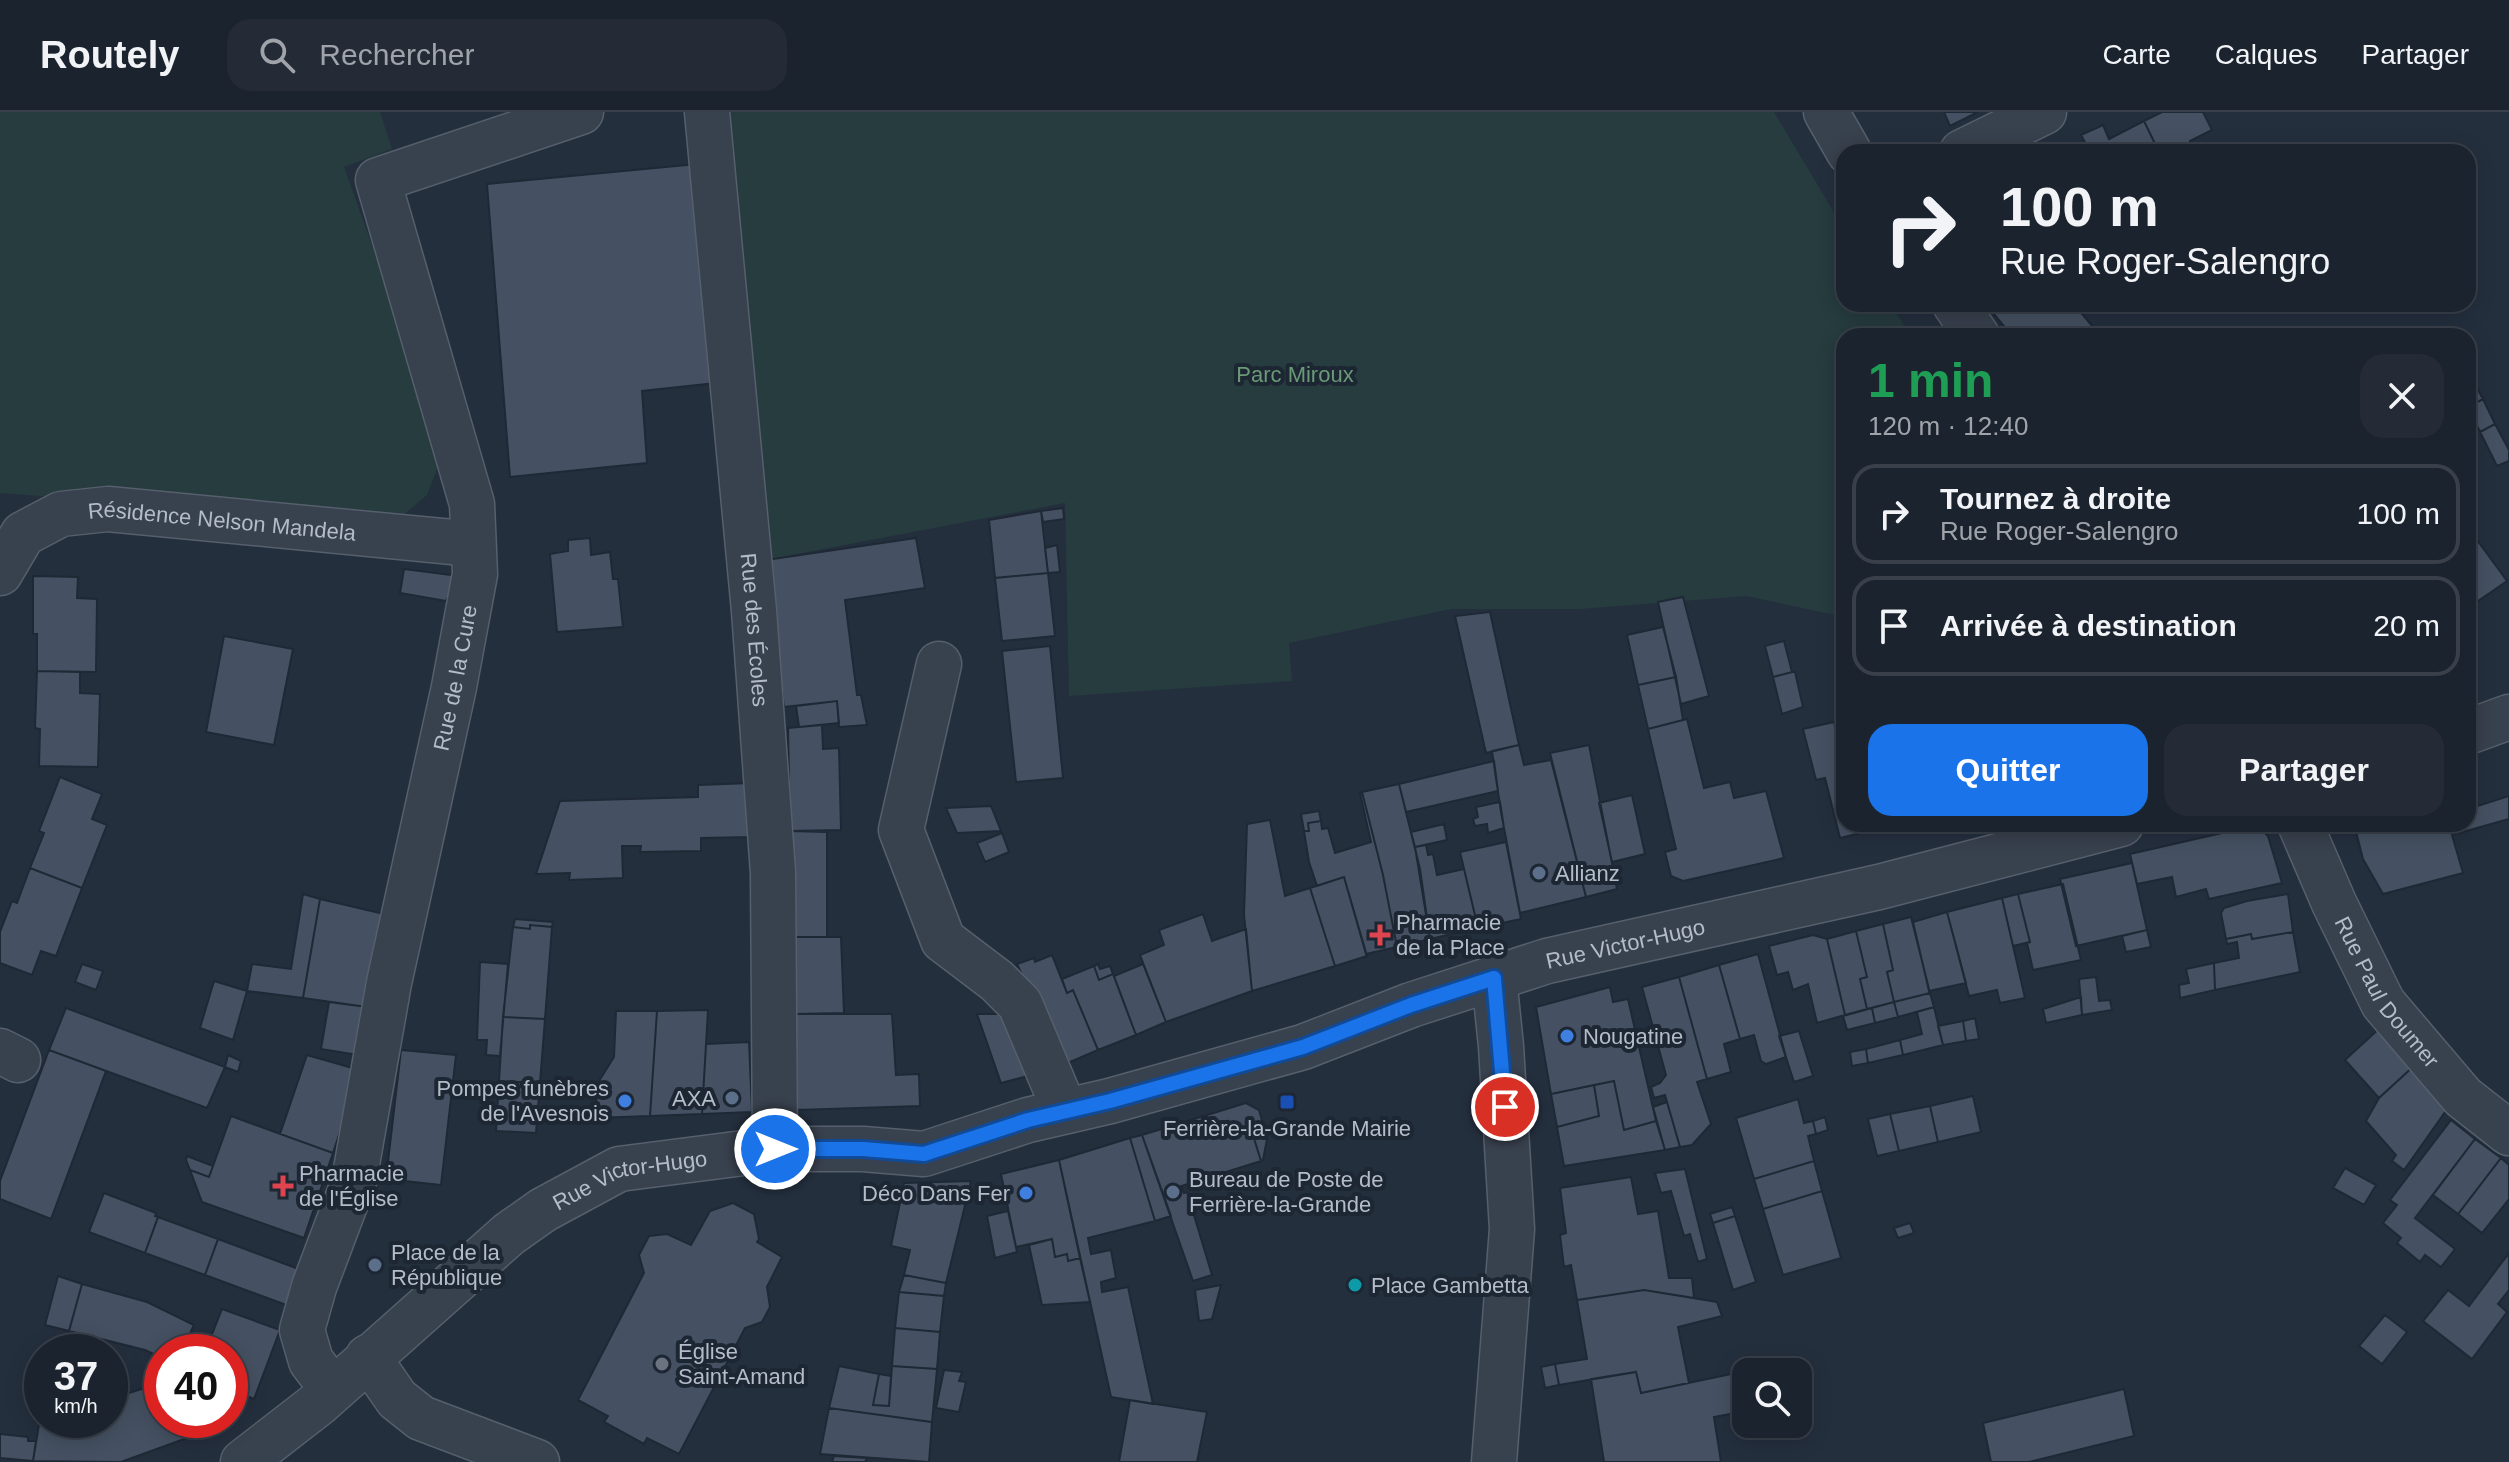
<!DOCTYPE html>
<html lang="fr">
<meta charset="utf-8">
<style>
:root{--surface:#1b232e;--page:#242b36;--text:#f1f3f6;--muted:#a0a4aa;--line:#39404a;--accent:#1a73e8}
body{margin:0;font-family:Helvetica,sans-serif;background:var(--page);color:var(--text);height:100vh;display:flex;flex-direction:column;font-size:30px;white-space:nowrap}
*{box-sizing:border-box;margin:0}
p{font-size:26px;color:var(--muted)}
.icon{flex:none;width:44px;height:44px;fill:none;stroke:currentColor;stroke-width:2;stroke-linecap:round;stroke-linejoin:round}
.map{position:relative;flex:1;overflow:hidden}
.sheet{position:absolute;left:1836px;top:216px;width:640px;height:504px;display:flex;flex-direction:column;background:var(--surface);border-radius:24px;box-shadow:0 4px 20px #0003,0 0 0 2px var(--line)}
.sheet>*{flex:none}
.top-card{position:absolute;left:1836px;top:32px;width:640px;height:168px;border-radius:24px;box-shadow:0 4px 20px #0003,0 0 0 2px var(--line);background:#1b232e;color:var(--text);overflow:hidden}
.buttons{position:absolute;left:1732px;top:1246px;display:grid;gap:16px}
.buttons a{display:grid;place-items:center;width:80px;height:80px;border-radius:16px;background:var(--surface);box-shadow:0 4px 20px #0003,0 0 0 2px var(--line);font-size:40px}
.speed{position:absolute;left:24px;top:1222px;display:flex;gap:16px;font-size:40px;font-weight:700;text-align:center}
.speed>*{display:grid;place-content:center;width:104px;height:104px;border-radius:50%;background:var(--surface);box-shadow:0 4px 20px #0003,0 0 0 2px var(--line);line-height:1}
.speed small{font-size:20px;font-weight:400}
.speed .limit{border:12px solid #d22;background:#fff;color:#111}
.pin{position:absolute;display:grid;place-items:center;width:68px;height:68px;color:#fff;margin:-34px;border:4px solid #fff;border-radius:50%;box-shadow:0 2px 8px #0007}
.me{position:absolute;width:88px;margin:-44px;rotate:90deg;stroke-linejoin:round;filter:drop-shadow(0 0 6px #0008)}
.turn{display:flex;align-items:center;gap:28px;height:168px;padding:0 32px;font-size:36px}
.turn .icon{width:104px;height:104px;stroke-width:2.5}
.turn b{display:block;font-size:56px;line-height:68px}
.round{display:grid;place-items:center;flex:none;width:84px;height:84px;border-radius:24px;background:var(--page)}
.headline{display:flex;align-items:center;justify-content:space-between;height:136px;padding:0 32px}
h1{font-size:48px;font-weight:700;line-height:60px;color:#1e9e55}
.primary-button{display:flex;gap:16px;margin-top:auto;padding:16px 32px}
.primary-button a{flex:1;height:92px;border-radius:24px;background:var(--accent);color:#fff;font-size:32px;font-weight:700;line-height:92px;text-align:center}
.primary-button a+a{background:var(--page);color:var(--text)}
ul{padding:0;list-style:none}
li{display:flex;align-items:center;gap:24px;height:100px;margin:0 16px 12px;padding:0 16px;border:4px solid var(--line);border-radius:24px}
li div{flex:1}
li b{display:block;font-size:30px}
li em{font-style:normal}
header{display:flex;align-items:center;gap:48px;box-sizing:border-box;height:112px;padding:0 40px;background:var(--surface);border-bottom:2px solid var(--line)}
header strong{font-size:38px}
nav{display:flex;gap:44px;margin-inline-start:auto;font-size:28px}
.search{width:560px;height:72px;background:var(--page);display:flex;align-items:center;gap:20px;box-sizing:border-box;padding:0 28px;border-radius:24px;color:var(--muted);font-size:30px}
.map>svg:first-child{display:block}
.green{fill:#263c3f}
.building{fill:#455162;stroke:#1f2835;stroke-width:2}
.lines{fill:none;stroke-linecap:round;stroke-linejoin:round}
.minor-casing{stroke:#565f6c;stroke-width:47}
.minor{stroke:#38414e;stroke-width:44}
.route-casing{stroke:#114b97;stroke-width:20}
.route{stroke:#1a73e8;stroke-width:14}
.service-dot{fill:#5c6f8a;stroke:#1d2633;stroke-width:3}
.health-dot{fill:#e0444e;stroke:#1d2633;stroke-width:3}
.shop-dot{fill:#3f7fe0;stroke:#1d2633;stroke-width:3}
.transit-dot{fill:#1a4fb4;stroke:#1d2633;stroke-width:3}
.culture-dot{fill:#0f9aa8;stroke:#1d2633;stroke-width:3}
.worship-dot{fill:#6b7280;stroke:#1d2633;stroke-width:3}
.labels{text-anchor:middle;stroke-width:8;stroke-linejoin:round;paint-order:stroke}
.park-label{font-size:22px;fill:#6b9a76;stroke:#1d2633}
.street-label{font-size:22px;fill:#b4bcc9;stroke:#1d2633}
.poi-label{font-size:22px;fill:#b4bcc9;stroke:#1d2633;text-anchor:start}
</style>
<header>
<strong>Routely</strong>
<div class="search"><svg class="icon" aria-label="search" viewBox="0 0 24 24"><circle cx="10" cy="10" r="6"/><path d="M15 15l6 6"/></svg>Rechercher</div>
<nav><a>Carte</a><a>Calques</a><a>Partager</a></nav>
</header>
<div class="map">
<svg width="2509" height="1350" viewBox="0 0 2509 1350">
<rect width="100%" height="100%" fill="#242f3e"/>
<path class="green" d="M0,0H380L392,37L344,55L445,337L427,383L394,411L0,381Z
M730,0H1774L1844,117V192H1890L1911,224H1844V505L1747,484L1580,497H1451L1289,531L1292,569L1069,584L1065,391L766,448Z"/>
<path class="building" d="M1944,0H1978L1950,14Z
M2162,0H2203L2212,18L2190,29L2195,40H2159L2144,9Z
M2144,9L2159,40H2090L2081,23L2103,13L2109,27Z
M697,52L716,271L642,279L647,351L510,365L487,72Z
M2004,192H2074L2098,221L2093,224H2012L1993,201Z
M2477,276L2483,287L2468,295V280Z
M2483,287L2495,312L2480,320L2468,295Z
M2495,312L2509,338V349L2497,354L2480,320Z
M1063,396L1064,407L1043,410L1041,399Z
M1041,399L1048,461L995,466L989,408Z
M2469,417L2507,469L2468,496V418Z
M590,426L591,443L610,440L613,467H618L623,515L557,520L550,442L568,439V428Z
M916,426L925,476L845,488L857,583H861L867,613L839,615L837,589L784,595L766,448Z
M1057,433L1060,460L1048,461L1045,436Z
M404,457L459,464L446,489L400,481Z
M1048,461L1055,524L1002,529L995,466Z
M33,464L78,465L77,486L97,487L96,560L37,559V522H33Z
M1683,485L1709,584L1681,592L1658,490Z
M1490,500L1519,633L1486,641L1455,504Z
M1663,515L1676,565L1638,573L1627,523Z
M224,524L293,537L274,633L206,620Z
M1784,529L1792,560L1773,565L1765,534Z
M1050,534L1063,666L1016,670L1002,539Z
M37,559L80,560V581L100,582L98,655L39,654L40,617L35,616Z
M1792,560H1795L1803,595L1782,602L1773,565Z
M1676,565L1683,608L1648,617L1638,573Z
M837,589L839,611L799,615L796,594Z
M1687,607L1704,676L1730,670L1734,686L1766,679L1784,746L1683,769L1671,764L1665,740L1676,737L1648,617Z
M1834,610L1844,654V712H1886V715L1840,726L1825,666L1816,668L1803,617Z
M822,613L823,637L839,636L841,718L790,719L788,616Z
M1519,633L1524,653L1551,648L1586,785L1520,801L1501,700L1492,639Z
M1589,633L1617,777L1586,785L1550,641Z
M1494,649L1498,679L1406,700L1399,672Z
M60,665L102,682L92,707L107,713L82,776L30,756L44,721L39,719Z
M751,671L753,725L701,726V739L640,740L641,734H622L623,766L569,768L570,761L536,762L560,689L698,685V673Z
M1399,672L1420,757L1430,827L1397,835L1383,763L1362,680Z
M1362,680L1383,763L1397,835L1366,842L1344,765L1317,774L1309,750L1304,719H1309L1308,711L1321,709L1322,717L1328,716L1335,741L1371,730L1360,681Z
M1632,683L1645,742L1612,750L1599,691Z
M2509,684V707L2452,723L2463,761L2383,782L2363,747L2354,712H2468V697Z
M1500,690L1504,716L1488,721L1487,712L1475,714L1473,707L1478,705L1476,695Z
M991,694L1001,719L957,721L946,696Z
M1319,699L1321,709L1308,711L1309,719H1304L1301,702Z
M1270,708L1285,784L1310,776L1335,854L1252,879L1244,803L1247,712Z
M1444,712L1447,728L1415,735L1411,720Z
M2257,713L2268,724L2282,771L2209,787L2206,777L2176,785L2172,765L2137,772L2130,742Z
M790,719L827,720V825H792Z
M1002,721L1009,740L985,750L977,731Z
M1506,730L1521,807L1478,816L1460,740Z
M1426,733L1428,743L1433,742L1437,763L1464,757L1478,816L1430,827L1415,735Z
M2132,751L2147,818L2076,834L2060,767Z
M30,756L82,776L56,844L41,839L32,863L0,851V820L12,789L17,791Z
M1344,765L1367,844L1335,854L1310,776Z
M2063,772L2081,848L2033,858L2027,831L2030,830L2018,782Z
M303,782L320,787L303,886L247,879L252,852L291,857Z
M2018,782L2030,830L2013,834L2002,786Z
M2288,782L2293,820L2252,827L2251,822L2226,827L2221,801L2224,796L2247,789Z
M2002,786L2025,886L2000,891L1997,878L1969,884L1947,800Z
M320,787L384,802L367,895L303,886Z
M1947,800L1966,871L1929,879L1913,810Z
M1203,802L1212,829L1246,817L1252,879L1166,910L1140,843L1164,833L1159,818Z
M1911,805L1930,881L1894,890L1887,860L1893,858L1883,812Z
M515,807L553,810L552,815L530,813V817L513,815Z
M1883,812L1893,858L1887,860L1894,890L1867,897L1860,867L1867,865L1856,819Z
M530,813L552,815L545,907L503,905L513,815L530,817Z
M2147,818L2151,835L2126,840L2122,824Z
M1856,819L1867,865L1860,867L1867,897L1845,903L1827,827Z
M2293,820L2300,860L2215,878L2214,851L2239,846L2237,830L2227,832L2226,827L2251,822L2252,827Z
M1813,823L1827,827L1845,903L1817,911L1808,872L1793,878L1788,860L1777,863L1769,834Z
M792,825H841L844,901L794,902Z
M1758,842L1786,945L1766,952L1761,949L1754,923L1740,927L1719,853Z
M1052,843L1067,881L1073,878L1098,938L1063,953L1017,852L1034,846L1035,850Z
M480,850L508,852L500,944L486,943L487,928H477Z
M2214,851L2215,878L2180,886L2179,873L2189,871L2186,857Z
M82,852L103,859L96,878L75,870Z
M1098,852L1100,857L1110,854L1113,862L1099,868L1094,854Z
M1143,852L1166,910L1136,923L1114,864Z
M1719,853L1740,927L1724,932L1731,960L1707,967L1679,865Z
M1094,854L1099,868L1113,862L1136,923L1098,938L1073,878L1067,881L1062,867Z
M1679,865L1707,967L1697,970L1711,1012L1692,1033L1680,1035L1665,983L1654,986L1651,975L1660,971L1666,963L1642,875Z
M2096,865L2099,889L2110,888L2112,898L2082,903L2079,867Z
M214,869L247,879L233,928L200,916Z
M1610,875L1613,890L1628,887L1656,1009L1624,1018L1614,969L1551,982L1536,895Z
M1930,881L1934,895L1898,905L1894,890Z
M2081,885L2082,903L2046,911L2043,897Z
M329,890L367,895L358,943L321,937Z
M1894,890L1898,905L1875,911L1872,896Z
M1934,895L1943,933L1903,943L1900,928L1922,922L1917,900Z
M66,896L225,955L207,996L49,938Z
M1872,896L1875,911L1847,918L1843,904Z
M708,898L702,1002L650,1004L657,899Z
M616,899H657L650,1004L594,1006L599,969L614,945Z
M794,902H892L896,963L919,962L920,994L796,998Z
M977,902H1003L1032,963L1001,971Z
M503,905L545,907L540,971L499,969Z
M1975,906L1979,927L1966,929L1963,909Z
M1963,909L1966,929L1943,933L1938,914Z
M2381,915L2415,953L2379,986L2345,948Z
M1799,919L1813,964L1794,970L1779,924Z
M1900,928L1903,943L1868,951L1866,937Z
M749,930L752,1000L702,1002L706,932Z
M1866,937L1868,951L1852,954L1850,940Z
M49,938L106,959L51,1107L0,1087V1069Z
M401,938L456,943L441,1073L386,1067Z
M228,943L241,949L238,960L225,955Z
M307,943L356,957L350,989L333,1041L280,1022Z
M2415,953L2450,993L2404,1058L2392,1049L2396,1043L2366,1009L2379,986Z
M499,969L540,971L536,1021L496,1019Z
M1614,969L1624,1018L1656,1009L1665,1038L1564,1054L1557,1015L1599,1004L1594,973Z
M1594,973L1599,1004L1557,1015L1551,982Z
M1973,984L1981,1020L1938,1030L1930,994Z
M1798,987L1804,1011L1813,1009L1816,1022L1808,1024L1814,1049L1754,1067L1736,1006Z
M1667,990L1680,1035L1665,1038L1653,995Z
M1246,991L1259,998L1264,1016L1252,1020L1261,1049L1181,1074L1184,1081L1187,1080L1212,1163L1193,1169L1142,1023Z
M1930,994L1938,1030L1899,1039L1890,1002Z
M1890,1002L1899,1039L1877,1044L1868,1007Z
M231,1004L333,1041L304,1126L202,1090L190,1058L209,1065Z
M1825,1005L1828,1018L1816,1022L1813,1009Z
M2451,1008L2475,1027L2415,1106L2455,1137L2441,1155L2425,1143L2420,1150L2397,1131L2401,1126L2383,1111L2397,1093L2390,1088Z
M1264,1016L1267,1027L1263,1048L1261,1049L1252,1020Z
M1142,1023L1171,1104L1155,1109L1130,1026Z
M1130,1026L1155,1109L1088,1126L1091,1142L1111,1138L1116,1166L1101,1170L1102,1180L1128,1175L1153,1292L1111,1285L1059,1048Z
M2475,1027L2501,1046L2458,1102L2433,1083Z
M187,1044L213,1054L209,1065L190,1058L186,1048Z
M2501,1046L2509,1053V1087L2482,1121L2458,1102Z
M1059,1048L1080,1146L1068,1149L1067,1142L1055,1145L1052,1127L1016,1135L1001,1062Z
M1814,1049L1822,1079L1763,1097L1754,1067Z
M2345,1056L2376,1073L2364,1093L2333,1076Z
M1685,1057L1707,1147L1698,1150L1690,1122L1684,1124L1671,1079L1661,1081L1655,1061Z
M1631,1065L1638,1102L1658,1099L1669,1166H1692L1694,1186L1644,1178L1577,1188L1571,1153L1564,1155L1560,1123L1566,1121L1560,1076Z
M971,1069L946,1171L904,1163L910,1138L891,1134L904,1071Z
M1822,1079L1841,1146L1783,1163L1763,1097Z
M104,1081L156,1101L155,1104L158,1105L145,1141L89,1120Z
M733,1091L754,1102L759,1127L757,1130L782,1145L767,1175L770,1195L762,1210L745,1216L679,1342L647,1326L644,1332L604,1310L608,1304L578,1288L644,1161L639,1143L649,1124L667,1122L691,1133L710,1099Z
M1732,1095L1735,1104L1713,1111L1710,1102Z
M1008,1099L1017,1140L995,1146L987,1104Z
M1735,1104L1756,1170L1733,1178L1713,1111Z
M158,1105L218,1127L205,1163L145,1141Z
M1910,1111L1914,1121L1898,1126L1894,1116Z
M218,1127L304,1159L289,1194L205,1163Z
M1052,1127L1055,1145L1067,1142L1068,1149L1080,1146L1090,1190L1042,1193L1029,1133Z
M2509,1141V1178L2498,1192L2507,1200L2472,1247L2423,1209L2448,1178L2469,1194Z
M904,1163L946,1171L944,1184L899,1180Z
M58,1164L82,1172L69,1219L45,1213Z
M82,1172L147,1190L194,1213L181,1240H162V1246L145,1238L69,1219Z
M1221,1173L1212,1207L1199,1209L1195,1178Z
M1644,1178L1717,1190L1722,1204L1678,1215L1689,1271L1641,1281L1636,1260L1559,1273L1555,1252L1587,1247L1577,1188Z
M899,1180L944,1184L940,1220L895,1216Z
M222,1197L280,1218L254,1287L230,1277V1240H205Z
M2385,1203L2407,1220L2382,1252L2359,1234Z
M895,1216L940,1220L937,1257L892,1254Z
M189,1224L208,1232L205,1240H181Z
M1555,1252L1559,1273L1545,1276L1541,1255Z
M839,1254L879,1262L873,1293L889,1294L892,1254L937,1257L932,1310L829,1296Z
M944,1258L962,1260L959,1269L966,1270L959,1300L936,1296Z
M1750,1258L1751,1260H1746V1299L1714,1305L1721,1350H1604L1591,1267L1636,1260L1641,1281Z
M879,1262L891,1264L889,1294L873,1293Z
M157,1272L162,1275V1308H206L209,1318L121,1350L33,1349L42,1294V1308H110V1287Z
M2124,1277L2134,1324L2029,1350H1991L1983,1311Z
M1130,1288L1207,1300L1197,1350H1119Z
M829,1296L932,1310L929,1350L820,1342Z
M0,1322L28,1325V1329H36L33,1349L0,1346Z
M834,1344L867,1346L865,1350H832Z"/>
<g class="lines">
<defs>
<g id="minor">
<path id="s1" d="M707,0L754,499L773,761L775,1037"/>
<path d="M1826,0L1849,40"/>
<path d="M1962,40L2044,0"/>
<path d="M1955,192L1977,224"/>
<path id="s2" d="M0,461L23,422L61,402L108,397L473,432"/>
<path d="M939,552L901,718L943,828L997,869L1020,892L1065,999"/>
<path d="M2468,620L2509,605"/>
<path id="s3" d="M2300,712L2334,791L2383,891L2463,985L2509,1021"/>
<path d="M1494,866L1501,934L1512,1117L1494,1350"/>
<path d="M0,939L18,948"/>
<path d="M368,1245L397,1287L421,1306L537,1350"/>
<path id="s4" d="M333,1278L311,1249L302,1218L314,1175L354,1069L389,871L454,575L475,462L472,392L378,68L581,0"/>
<path id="s5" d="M243,1350L319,1291L509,1122L543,1098L619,1057L775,1037H863L924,1042L1028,1008L1110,989L1303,935L1411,893L1547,849L1879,775L2121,712"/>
</g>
</defs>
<use href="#minor" class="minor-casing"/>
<use href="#minor" class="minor"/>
</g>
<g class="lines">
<defs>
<path id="route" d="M775,1037H863L924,1042L1028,1008L1110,989L1303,935L1411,893L1494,866L1505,995"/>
</defs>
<use href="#route" class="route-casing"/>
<use href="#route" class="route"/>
</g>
<g class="service-dot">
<circle cx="1539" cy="761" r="8"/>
<circle cx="732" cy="986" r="8"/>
<circle cx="1173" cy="1080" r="8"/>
<circle cx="375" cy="1153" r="8"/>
</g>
<g class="health-dot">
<path d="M1376 811h8v8h8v8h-8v8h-8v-8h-8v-8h8z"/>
<path d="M279 1062h8v8h8v8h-8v8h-8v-8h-8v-8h8z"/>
</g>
<g class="shop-dot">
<circle cx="1567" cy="924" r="8"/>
<circle cx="625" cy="989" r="8"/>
<circle cx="1026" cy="1081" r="8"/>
</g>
<rect class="transit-dot" x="1279" y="982" width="16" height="16" rx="4"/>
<circle class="culture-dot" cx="1355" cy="1173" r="8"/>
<circle class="worship-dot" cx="662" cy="1252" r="8"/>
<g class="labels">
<g class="park-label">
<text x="1295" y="270">Parc Miroux</text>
</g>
<g class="street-label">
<text dy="8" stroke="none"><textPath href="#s2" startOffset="250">Résidence Nelson Mandela</textPath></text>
<text dy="8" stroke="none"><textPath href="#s1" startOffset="520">Rue des Écoles</textPath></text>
<text dy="8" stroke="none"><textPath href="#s4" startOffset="740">Rue de la Cure</textPath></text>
<text dy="8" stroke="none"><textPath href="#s5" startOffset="1518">Rue Victor-Hugo</textPath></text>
<text dy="8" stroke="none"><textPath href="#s3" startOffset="190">Rue Paul Doumer</textPath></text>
<text dy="8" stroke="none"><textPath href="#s5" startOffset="486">Rue Victor-Hugo</textPath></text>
</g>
<g class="poi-label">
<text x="1555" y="769">Allianz</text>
<text x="1396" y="818">Pharmacie<tspan x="1396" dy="25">de la Place</tspan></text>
<text x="1583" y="932">Nougatine</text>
<text x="609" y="984" text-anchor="end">Pompes funèbres<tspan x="609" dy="25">de l'Avesnois</tspan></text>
<text x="716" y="994" text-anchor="end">AXA</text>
<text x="1287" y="1024" text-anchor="middle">Ferrière-la-Grande Mairie</text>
<text x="299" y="1069">Pharmacie<tspan x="299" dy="25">de l'Église</tspan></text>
<text x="1189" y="1075">Bureau de Poste de<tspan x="1189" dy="25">Ferrière-la-Grande</tspan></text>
<text x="1010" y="1089" text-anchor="end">Déco Dans Fer</text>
<text x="391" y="1148">Place de la<tspan x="391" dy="25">République</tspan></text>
<text x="1371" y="1181">Place Gambetta</text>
<text x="678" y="1247">Église<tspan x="678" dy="25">Saint-Amand</tspan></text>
</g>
</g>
</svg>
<div class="buttons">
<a><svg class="icon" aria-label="search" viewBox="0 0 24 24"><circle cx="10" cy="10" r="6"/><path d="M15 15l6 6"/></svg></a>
</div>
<div class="speed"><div>37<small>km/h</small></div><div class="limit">40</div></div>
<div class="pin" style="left:1505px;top:995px;background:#d93025"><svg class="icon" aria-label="arrive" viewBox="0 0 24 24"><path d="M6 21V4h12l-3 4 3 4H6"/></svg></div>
<svg class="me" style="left:775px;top:1037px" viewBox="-20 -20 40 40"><circle r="17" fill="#1a73e8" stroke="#fff" stroke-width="3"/><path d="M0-11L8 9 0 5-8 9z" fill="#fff"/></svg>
<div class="top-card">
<div class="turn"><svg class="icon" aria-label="right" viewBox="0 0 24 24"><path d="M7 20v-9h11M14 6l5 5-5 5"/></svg><div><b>100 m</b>Rue Roger-Salengro</div></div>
</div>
<section class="sheet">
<div class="headline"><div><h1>1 min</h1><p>120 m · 12:40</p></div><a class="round"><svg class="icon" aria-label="close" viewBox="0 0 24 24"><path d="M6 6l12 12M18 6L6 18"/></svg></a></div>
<ul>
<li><svg class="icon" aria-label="right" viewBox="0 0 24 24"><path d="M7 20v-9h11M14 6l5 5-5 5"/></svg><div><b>Tournez à droite</b><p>Rue Roger-Salengro</p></div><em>100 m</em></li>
<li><svg class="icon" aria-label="arrive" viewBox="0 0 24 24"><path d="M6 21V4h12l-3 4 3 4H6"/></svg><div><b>Arrivée à destination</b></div><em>20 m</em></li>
</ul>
<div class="primary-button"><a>Quitter</a><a>Partager</a></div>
</section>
</div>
